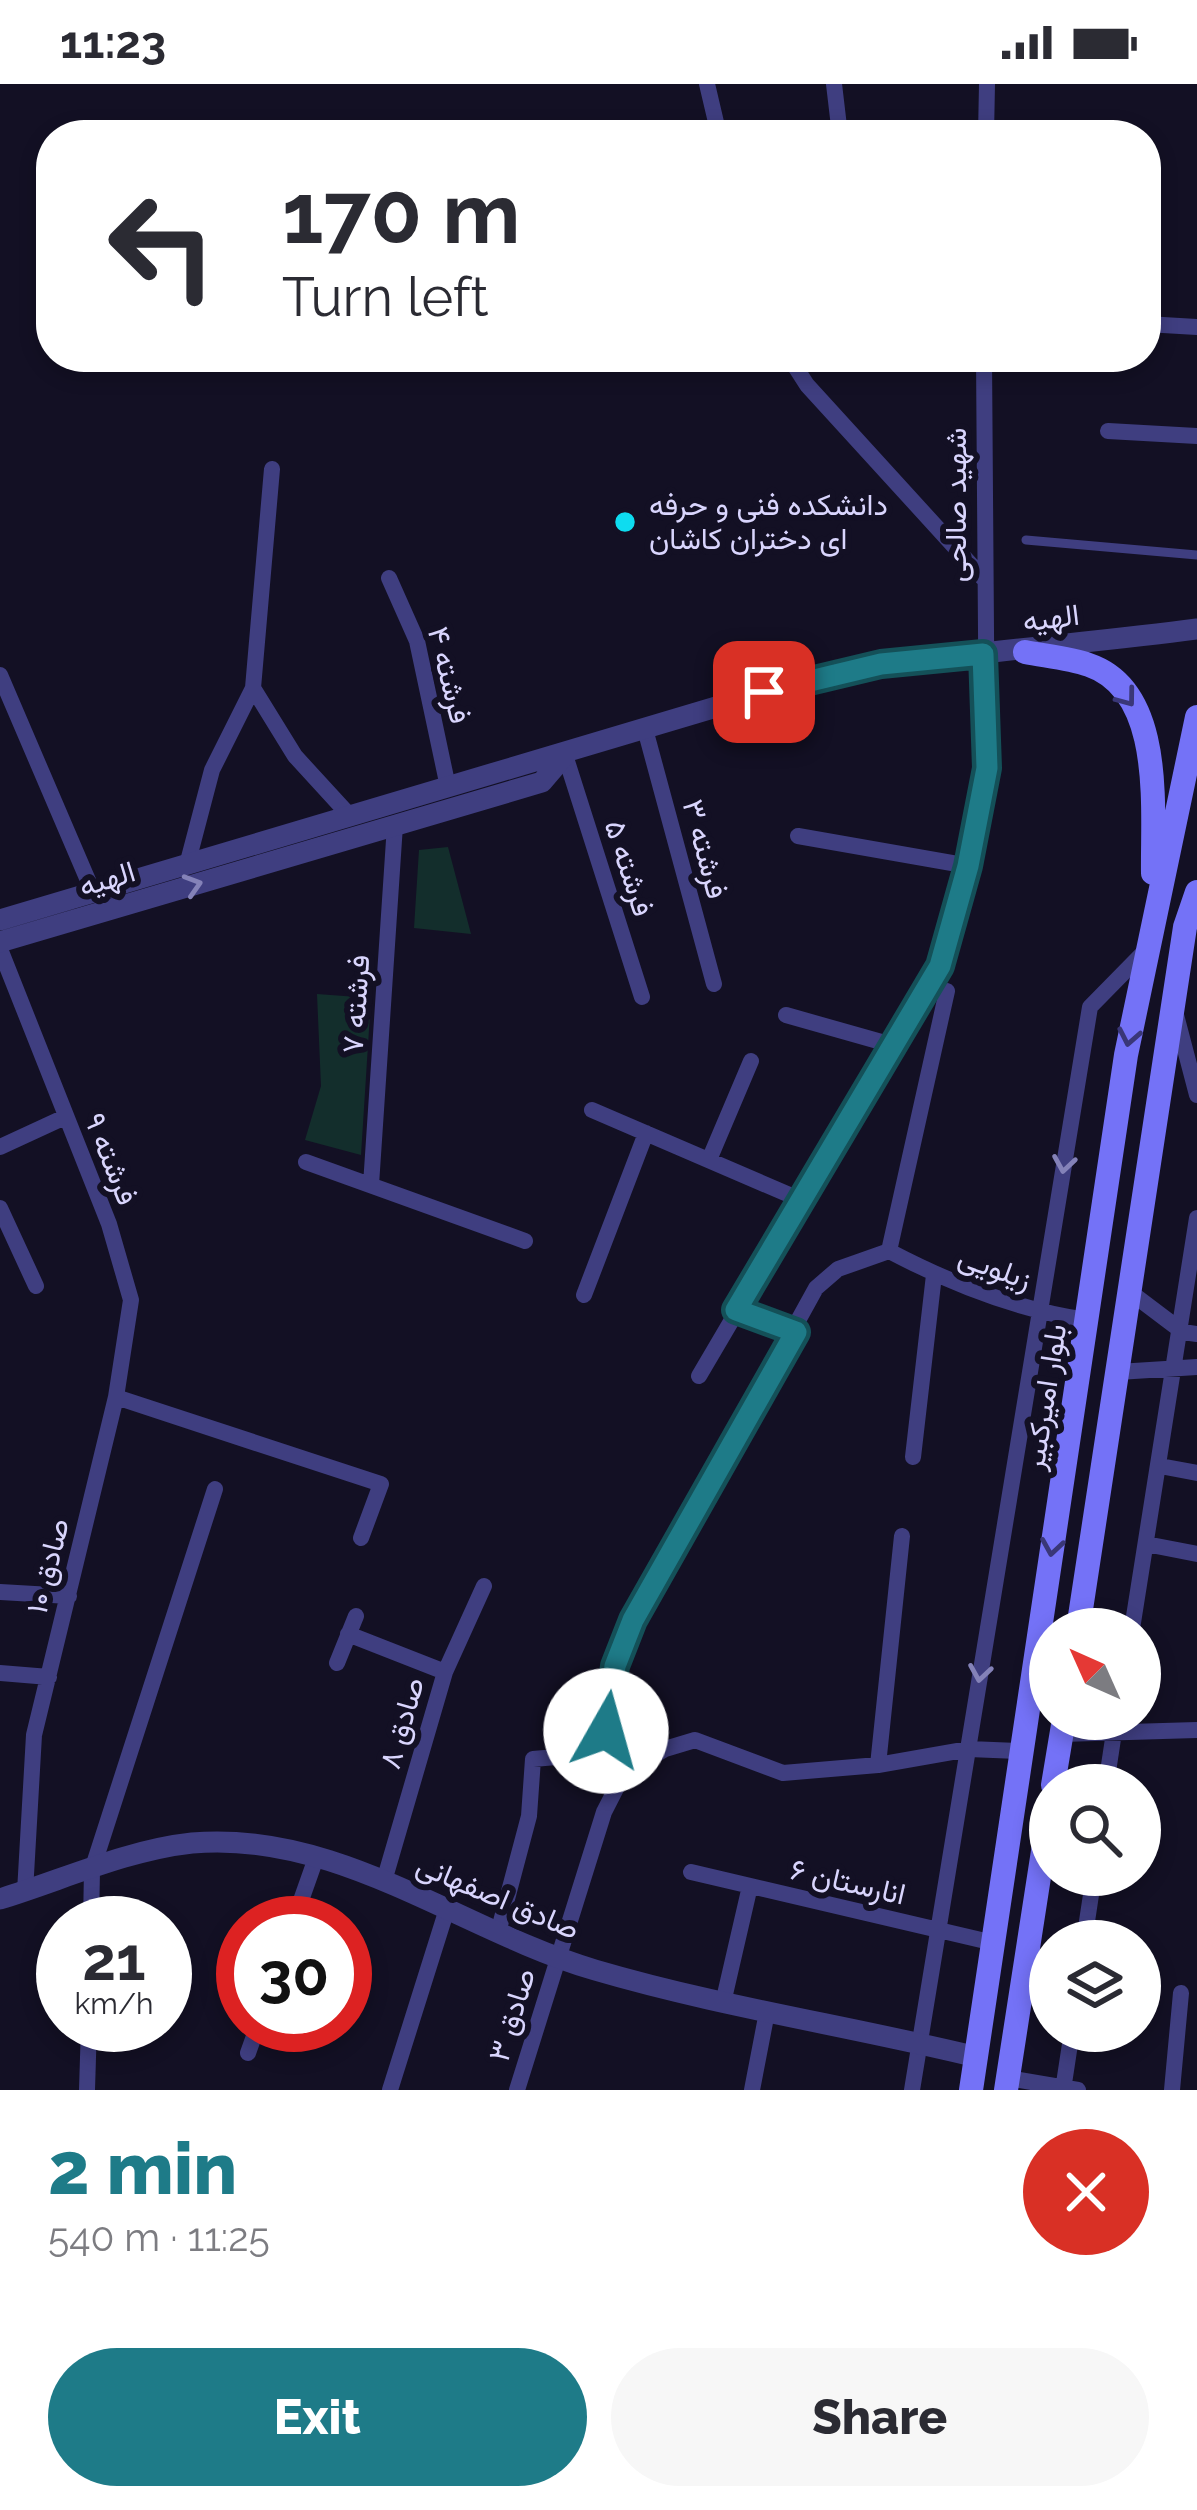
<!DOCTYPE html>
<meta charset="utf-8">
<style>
:root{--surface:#fff;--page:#f7f7f7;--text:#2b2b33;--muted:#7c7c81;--accent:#1e7b88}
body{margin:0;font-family:Raleway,Vazirmatn,sans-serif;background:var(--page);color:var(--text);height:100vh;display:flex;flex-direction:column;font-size:45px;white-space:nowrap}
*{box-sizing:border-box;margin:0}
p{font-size:39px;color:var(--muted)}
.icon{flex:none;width:66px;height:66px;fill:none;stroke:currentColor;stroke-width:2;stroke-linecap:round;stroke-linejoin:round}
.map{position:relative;height:2006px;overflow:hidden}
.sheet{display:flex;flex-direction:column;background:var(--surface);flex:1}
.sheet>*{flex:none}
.guide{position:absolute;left:36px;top:36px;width:1125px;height:252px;border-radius:48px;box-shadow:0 6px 18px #0003;background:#fff;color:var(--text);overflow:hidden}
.needle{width:78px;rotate:315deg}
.buttons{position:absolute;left:1029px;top:1524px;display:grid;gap:24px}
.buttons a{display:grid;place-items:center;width:132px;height:132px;border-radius:50%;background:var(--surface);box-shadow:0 6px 18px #0003;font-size:60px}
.speed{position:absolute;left:36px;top:1812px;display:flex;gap:24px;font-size:60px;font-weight:700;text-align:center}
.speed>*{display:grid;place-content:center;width:156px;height:156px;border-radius:50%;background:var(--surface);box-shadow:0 6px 18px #0003;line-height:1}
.speed small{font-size:30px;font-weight:400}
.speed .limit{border:18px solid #d22;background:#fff;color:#111}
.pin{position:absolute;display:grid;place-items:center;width:102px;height:102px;color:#fff;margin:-51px;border-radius:24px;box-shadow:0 6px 18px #0006}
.me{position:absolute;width:132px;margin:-66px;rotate:7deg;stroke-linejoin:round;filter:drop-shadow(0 0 9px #0008)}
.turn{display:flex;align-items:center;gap:42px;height:252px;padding:0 48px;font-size:54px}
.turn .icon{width:156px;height:156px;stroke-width:2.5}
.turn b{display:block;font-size:84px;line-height:102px}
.round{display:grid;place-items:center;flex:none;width:126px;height:126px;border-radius:63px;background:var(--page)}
.overview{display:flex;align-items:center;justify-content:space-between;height:204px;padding:0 48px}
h1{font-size:72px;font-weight:800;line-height:90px;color:var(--accent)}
.primary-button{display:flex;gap:24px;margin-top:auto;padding:24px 48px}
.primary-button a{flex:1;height:138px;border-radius:72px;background:var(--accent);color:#fff;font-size:48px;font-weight:800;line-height:138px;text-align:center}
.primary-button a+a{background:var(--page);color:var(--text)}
.status{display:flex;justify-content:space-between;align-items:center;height:84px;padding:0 60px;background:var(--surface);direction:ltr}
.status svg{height:33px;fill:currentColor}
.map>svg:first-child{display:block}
.green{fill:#132e2c}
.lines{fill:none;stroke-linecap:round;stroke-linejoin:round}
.service{stroke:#3f3e80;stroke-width:9}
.minor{stroke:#3f3e80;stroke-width:16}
.tertiary{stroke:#3f3e80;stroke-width:21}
.secondary{stroke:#7472f7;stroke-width:24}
.oneway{stroke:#3a3778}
.oneway2{stroke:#8482b8}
.route-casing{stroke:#145058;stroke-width:30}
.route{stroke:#1e7b88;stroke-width:21}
.poi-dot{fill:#0edcf0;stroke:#131024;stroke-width:4.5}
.labels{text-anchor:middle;stroke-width:12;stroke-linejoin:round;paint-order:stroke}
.poi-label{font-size:30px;fill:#d9d5fd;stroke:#131024;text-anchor:start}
.street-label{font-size:30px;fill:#d9d5fd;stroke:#131024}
</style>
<div class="status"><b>11:23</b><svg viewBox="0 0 49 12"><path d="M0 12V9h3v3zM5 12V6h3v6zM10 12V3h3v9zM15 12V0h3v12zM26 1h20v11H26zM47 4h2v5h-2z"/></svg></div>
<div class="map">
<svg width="1197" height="2006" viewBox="0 0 1197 2006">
<rect width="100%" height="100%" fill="#131024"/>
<path class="green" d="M448,763L471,850L414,844L419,766Z
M317,910L371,914L361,1071L305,1056L321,1002Z"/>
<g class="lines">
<path class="service" d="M1026,456L1197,471"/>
<path class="minor" d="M707,0L719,51
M834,0L840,51
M986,51L987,0
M1146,240L1197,243
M789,273L807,301L983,494
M1108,347L1197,352
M272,385L253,604L295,672L350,732
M389,494L417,557L448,703
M0,591L93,808
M645,645L714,900
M565,671L642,913
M798,752L969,782
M187,781L212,686L253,604
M0,865L109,1140L131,1216L116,1313L34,1651L25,1808
M786,931L892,961
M1176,931L1197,1011
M592,1026L799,1115
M0,1063L65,1033
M709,1076L751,977
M306,1078L525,1157
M371,1101L395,741
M0,1124L36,1202
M889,1167L947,907
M889,1167C952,1200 1017,1226 1087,1236
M1130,1208L1183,1248L1197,1250
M584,1211L646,1049
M737,1226L796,1248
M1118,1288L1197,1283
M699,1292L940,882L969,782L987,684L984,273
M116,1313L381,1400L361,1454
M913,1373L934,1191
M1160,1382L1197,1389
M1146,1460L1197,1470
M0,1508L69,1512
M1132,1545L1197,1134
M348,1550L445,1588
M337,1579L356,1532
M0,1589L49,1593
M1061,1650L1197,1646
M878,1681L902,1452
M624,1689C599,1630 609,1594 633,1536L816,1204L838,1185L889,1167
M1106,1701L1116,1635
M691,1788L994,1859
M384,1797L445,1588L484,1502
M91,1839L92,1786L215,1405
M293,1839L316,1774
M499,1845L529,1732L533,1675L615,1668
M1084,1857L1094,1791
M723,1919L750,1802
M248,1969L258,1941
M1008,1994L1078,2006
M87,2006L89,1941
M390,2006L447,1825
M517,2006L604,1728L624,1689L665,1665L695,1656L783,1689L878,1681L969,1665L1021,1667
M752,2006L767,1928
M912,2006L1090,923L1145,867
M1063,2006L1072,1947
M1172,2006L1181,1909"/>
<path class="tertiary" d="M0,836L797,599C928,569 1064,563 1197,545
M0,858L542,698L565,671
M0,1815C62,1796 127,1766 192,1759C338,1746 462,1847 595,1886C721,1923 850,1942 977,1973"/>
<path class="secondary" d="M1025,568C1045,572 1069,574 1089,581C1165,607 1152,725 1153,789
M1078,1545L1185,843L1197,808
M1053,1701L1064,1635
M971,2006L1126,971L1197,633
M1006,2006L1050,1722"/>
</g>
<defs><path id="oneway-chevron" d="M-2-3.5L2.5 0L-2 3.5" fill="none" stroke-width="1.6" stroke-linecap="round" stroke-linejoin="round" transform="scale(3)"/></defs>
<g class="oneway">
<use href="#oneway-chevron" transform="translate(1127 614) rotate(53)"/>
<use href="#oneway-chevron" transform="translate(1129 953) rotate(101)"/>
<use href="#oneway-chevron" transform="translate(1052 1463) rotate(99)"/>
</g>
<g class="oneway2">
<use href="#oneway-chevron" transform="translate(193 801) rotate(-17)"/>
<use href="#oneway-chevron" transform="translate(1064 1080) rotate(99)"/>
<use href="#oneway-chevron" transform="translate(980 1589) rotate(99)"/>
</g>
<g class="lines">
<defs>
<path id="route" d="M606,1647L615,1582L633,1536L796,1248L736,1226L940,882L968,782L987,684L983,570L881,580L764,608"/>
</defs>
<use href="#route" class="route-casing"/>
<use href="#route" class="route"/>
</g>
<circle class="poi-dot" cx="625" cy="438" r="12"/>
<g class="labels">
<g class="poi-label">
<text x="649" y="431">دانشکده فنی و حرفه<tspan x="649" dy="34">ای دختران کاشان</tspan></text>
</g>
<g class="street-label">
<text transform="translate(956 421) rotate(-90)" y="10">شهید صالحی</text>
<text transform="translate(1051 534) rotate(-7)" y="10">الهیه</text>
<text transform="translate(449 591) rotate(76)" y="10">فرشته ۴</text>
<text transform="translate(705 765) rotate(75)" y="10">فرشته ۳</text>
<text transform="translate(629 784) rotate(72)" y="10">فرشته ۵</text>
<text transform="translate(107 795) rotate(-17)" y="10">الهیه</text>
<text transform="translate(356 920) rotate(-86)" y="10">فرشته ۷</text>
<text transform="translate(111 1075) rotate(68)" y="10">فرشته ۹</text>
<text transform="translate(995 1184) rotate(20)" y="10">زیلویی</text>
<text transform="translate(1045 1313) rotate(-81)" y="10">بلوار امیرکبیر</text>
<text transform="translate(48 1482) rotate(-76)" y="10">صادق ۱۰</text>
<text transform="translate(402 1639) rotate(-74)" y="10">صادق ۸</text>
<text transform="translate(848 1798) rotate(13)" y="10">انارستان ۶</text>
<text transform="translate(498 1813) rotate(23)" y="10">صادق اصفهانی</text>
<text transform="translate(512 1931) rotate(-73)" y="10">صادق ۳</text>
</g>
</g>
</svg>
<div class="buttons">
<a><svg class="needle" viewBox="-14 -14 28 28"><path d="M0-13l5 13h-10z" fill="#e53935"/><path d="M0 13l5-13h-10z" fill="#7c7c81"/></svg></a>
<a><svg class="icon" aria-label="search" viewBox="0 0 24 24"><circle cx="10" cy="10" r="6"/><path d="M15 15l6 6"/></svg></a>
<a><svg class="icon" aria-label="layers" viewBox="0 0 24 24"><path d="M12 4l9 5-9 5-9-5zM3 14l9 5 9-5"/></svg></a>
</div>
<div class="speed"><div>21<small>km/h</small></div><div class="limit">30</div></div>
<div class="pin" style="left:764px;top:608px;background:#d93025"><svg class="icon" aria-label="arrive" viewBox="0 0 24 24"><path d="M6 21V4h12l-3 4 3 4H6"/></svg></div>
<svg class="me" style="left:606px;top:1647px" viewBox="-20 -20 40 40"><circle r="19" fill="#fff"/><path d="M0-13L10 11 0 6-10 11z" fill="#1e7b88"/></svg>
<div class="guide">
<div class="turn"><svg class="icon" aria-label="left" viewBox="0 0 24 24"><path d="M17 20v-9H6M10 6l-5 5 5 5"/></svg><div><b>170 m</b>Turn left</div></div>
</div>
</div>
<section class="sheet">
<div class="overview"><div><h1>2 min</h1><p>540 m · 11:25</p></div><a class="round" style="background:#d93025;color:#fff"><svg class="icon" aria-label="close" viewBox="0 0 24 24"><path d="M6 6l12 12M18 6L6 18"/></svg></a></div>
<div class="primary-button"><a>Exit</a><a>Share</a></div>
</section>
